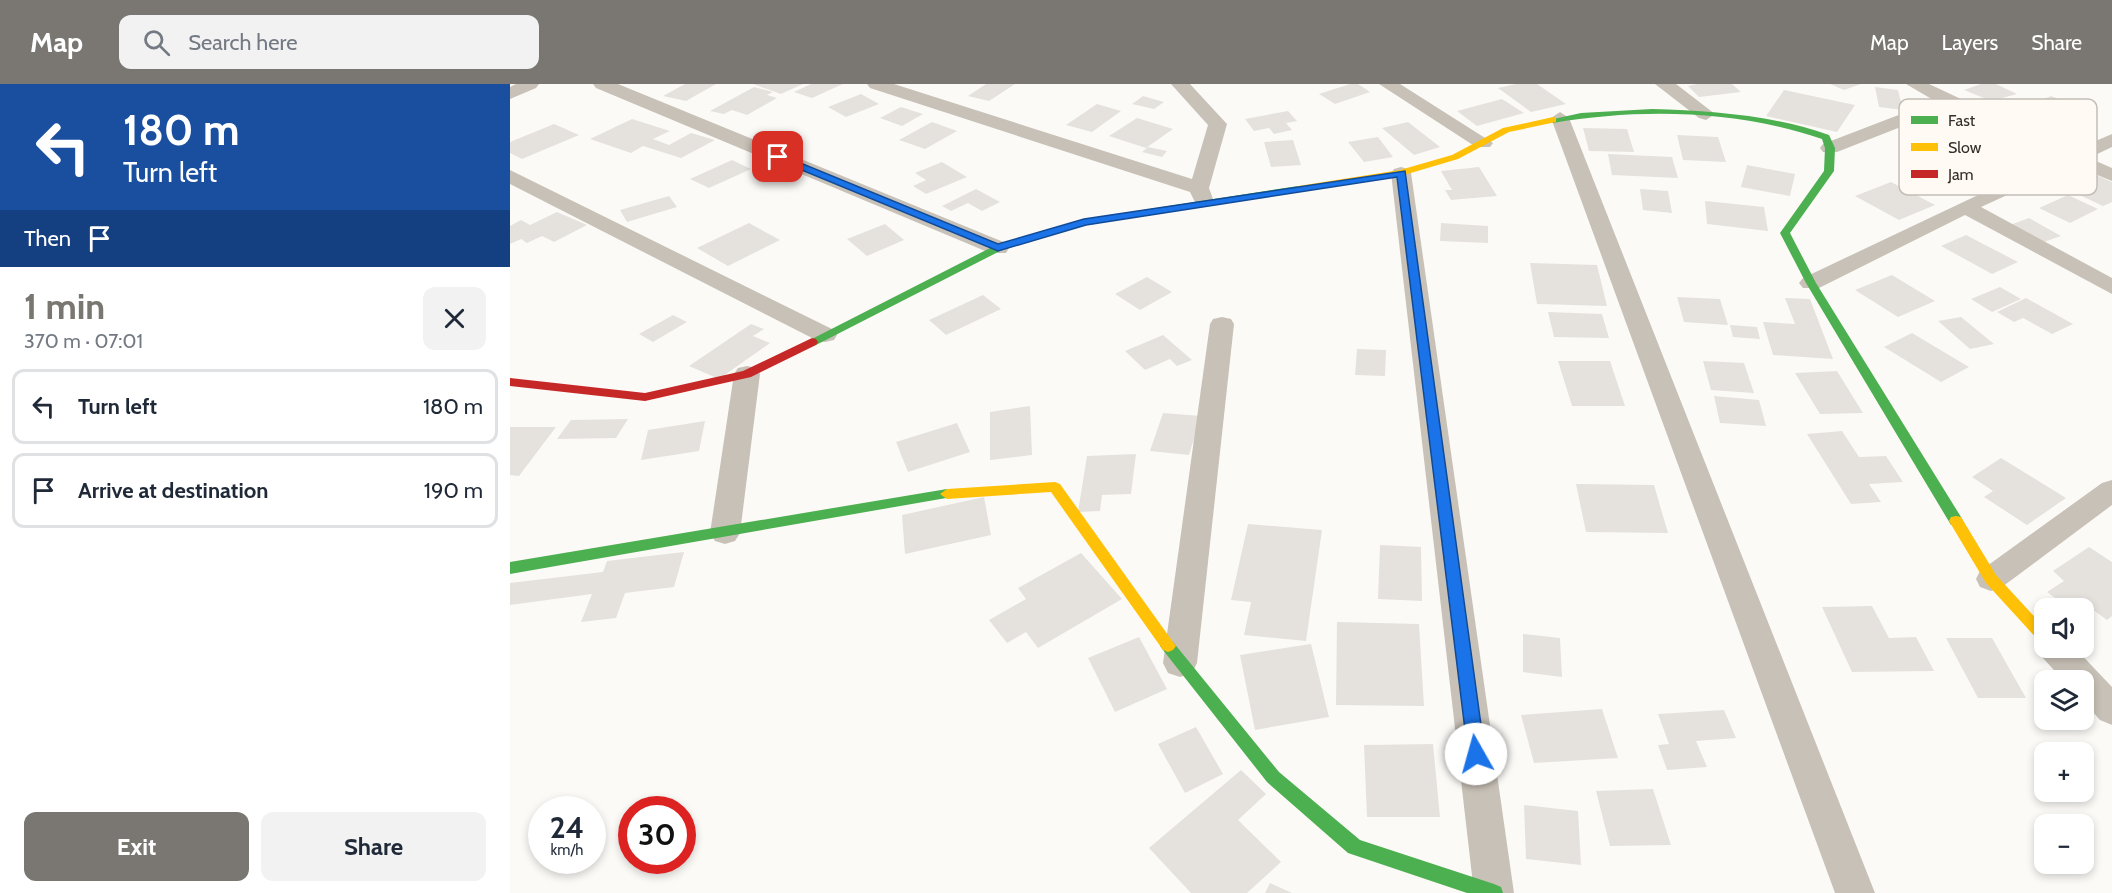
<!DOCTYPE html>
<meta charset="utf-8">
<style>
:root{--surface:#fff;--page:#f2f2f3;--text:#1f2937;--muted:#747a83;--line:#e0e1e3;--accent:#7a7671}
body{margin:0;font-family:Cabin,sans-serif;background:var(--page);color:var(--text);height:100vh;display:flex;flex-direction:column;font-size:22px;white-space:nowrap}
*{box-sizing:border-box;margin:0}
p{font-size:20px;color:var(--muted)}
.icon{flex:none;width:33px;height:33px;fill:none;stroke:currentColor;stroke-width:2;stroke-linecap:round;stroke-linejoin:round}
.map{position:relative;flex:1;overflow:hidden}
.sheet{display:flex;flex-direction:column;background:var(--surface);width:510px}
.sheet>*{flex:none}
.hud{background:#1a4fa0;color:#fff;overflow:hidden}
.tools{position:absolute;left:1524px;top:514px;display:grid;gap:12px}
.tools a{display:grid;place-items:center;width:60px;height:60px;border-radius:12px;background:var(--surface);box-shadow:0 3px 9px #0003;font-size:30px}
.speed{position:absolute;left:18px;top:712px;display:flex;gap:12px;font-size:30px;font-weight:700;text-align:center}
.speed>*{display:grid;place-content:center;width:78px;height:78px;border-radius:50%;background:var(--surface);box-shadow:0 3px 9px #0003;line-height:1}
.speed small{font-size:15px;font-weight:400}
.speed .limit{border:9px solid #d22;background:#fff;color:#111}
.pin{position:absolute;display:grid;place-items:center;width:51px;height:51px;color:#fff;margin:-26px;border-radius:12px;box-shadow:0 3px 9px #0006}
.me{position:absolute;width:66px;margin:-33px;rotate:353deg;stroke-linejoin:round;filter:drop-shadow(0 0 4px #0008)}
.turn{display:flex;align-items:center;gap:21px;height:126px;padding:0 24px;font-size:27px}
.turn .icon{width:78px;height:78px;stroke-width:2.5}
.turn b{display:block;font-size:42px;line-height:51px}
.then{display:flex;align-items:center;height:57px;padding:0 24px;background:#0003;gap:12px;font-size:22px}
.round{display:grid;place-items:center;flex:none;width:63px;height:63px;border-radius:12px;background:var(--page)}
.headline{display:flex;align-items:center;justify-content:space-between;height:102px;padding:0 24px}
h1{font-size:36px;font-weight:700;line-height:45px;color:var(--accent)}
.action{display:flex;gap:12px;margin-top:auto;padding:12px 24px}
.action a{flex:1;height:69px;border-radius:12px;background:var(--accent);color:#fff;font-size:24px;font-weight:700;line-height:69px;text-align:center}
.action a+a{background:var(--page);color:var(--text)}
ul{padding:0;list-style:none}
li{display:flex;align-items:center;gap:18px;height:75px;margin:0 12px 9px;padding:0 12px;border:3px solid var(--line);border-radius:12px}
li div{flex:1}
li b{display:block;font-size:22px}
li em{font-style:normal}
header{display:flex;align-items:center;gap:36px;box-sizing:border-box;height:84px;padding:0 30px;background:var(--accent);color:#fff}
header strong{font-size:28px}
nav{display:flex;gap:33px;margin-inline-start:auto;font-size:21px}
.search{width:420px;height:54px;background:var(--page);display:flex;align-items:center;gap:15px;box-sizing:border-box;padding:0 21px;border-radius:12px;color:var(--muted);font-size:22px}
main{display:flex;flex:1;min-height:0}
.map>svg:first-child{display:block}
.building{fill:#e5e2de}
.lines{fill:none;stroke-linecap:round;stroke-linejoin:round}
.street{fill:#c8c1b7;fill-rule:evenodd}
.fast{fill:#4caf50;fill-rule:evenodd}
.slow{fill:#ffc107;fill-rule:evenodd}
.jam{fill:#c62828;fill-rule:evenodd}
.route{fill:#1a73e8;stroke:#114b97;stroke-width:1.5}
.key{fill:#fffaf4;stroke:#c2bdb7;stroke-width:1.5}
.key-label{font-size:16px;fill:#342f29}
</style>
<header>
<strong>Map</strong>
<div class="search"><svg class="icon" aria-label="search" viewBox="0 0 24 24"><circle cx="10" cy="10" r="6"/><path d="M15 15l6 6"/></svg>Search here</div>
<nav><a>Map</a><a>Layers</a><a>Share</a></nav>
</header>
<main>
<section class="sheet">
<div class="hud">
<div class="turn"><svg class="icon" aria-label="left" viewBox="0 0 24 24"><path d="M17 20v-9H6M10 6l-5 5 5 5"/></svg><div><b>180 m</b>Turn left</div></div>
<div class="then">Then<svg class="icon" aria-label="arrive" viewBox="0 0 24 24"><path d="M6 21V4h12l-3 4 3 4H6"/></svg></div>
</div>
<div class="headline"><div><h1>1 min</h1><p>370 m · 07:01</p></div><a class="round"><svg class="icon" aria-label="close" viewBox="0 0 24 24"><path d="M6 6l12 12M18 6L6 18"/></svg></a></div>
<ul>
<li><svg class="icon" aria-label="left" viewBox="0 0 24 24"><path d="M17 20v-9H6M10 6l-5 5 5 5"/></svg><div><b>Turn left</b></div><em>180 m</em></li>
<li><svg class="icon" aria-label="arrive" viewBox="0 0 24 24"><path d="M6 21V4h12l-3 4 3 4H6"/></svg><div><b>Arrive at destination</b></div><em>190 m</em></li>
</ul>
<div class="action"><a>Exit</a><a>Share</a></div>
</section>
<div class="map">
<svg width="1602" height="809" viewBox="0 0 1602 809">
<rect width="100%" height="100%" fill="#fcfaf7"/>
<path class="building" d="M175,0H206L176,17L153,12Z
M243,0H293L271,10Z
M301,0H333L302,14L284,8Z
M476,0H505L479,17L458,12Z
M840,0H848L860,8L825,20L809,10Z
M1006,0H1027L1056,20L1021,28L988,4Z
M1187,0H1222L1231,8L1189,13L1178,2Z
M1320,0H1351L1334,6Z
M1471,0H1486L1507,10L1481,17L1454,6Z
M244,3L263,8L257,11L267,14L237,31L222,26L214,30L200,27Z
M1365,3L1388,6L1393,26L1369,23Z
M1274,6L1345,21L1327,48L1256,32Z
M351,10L369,20L336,33L318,23Z
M633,12L654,18L644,25L622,20Z
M1541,12L1587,30L1547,49L1529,41L1537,38L1508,26Z
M992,15L1014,29L967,42L947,27Z
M587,20L611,27L582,48L556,41Z
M391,23L413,30L392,42L370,34Z
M778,27L787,37L776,39L782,46L764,50L759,44L744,47L735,35Z
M627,34L663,45L636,64L599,52Z
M122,35L160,47L143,55L159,61L181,49L205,56L171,74L133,62L121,69L80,55Z
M422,38L447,47L415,65L389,56Z
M898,38L930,63L904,71L872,44Z
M44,40L69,51L12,75L0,69V58Z
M1073,44L1117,45L1124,68L1079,67Z
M1167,51L1208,53L1216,78L1173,76Z
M868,53L883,73L854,78L838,58Z
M783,56L791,81L761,83L754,58Z
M638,63L657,67L652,73L632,68Z
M1098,70L1162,73L1168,94L1102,91Z
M222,76L241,85L199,104L180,95Z
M432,78L457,93L416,110L403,102L416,96L405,89Z
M1237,81L1285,90L1280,112L1231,103Z
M969,83L987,112L941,116L935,106H942L931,87Z
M1577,87L1602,98V118L1593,122L1546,100Z
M1381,98L1425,121L1389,136L1345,112Z
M466,105L490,118L472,127L458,119L441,127L432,122Z
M1130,105L1158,107L1162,129L1133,126Z
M1558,111L1588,125L1560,139L1529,124Z
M159,112L167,123L117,138L110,126Z
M1195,117L1254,123L1258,147L1197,140Z
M47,128L77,141L44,158L32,152L17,159L11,155L0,160V142L11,136L20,141Z
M1519,134L1551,152L1528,160L1497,142Z
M239,139L270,156L218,182L187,164Z
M931,139L978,142V159L930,157Z
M375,140L394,156L357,172L337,155Z
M1456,151L1508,178L1482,190L1431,162Z
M1020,179L1087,181L1097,222L1027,220Z
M1382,191L1425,217L1388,233L1345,206Z
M637,193L662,208L630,226L605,210Z
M1490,203L1511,215L1482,228L1461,215Z
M473,211L491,225L436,251L419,236Z
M1167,213L1210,215L1218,241L1174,238Z
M1275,214L1300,215L1323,275L1263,271L1253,238L1285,240Z
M1516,214L1563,240L1542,250L1513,234L1504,238L1487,228Z
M1038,228L1092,230L1099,254L1044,253Z
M163,231L177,238L143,258L129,250Z
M1451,233L1484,260L1460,265L1428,237Z
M241,240L254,245L243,252L260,259L209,295L179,282Z
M1220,241L1247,243L1250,255L1223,253Z
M1402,249L1459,283L1431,298L1374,263Z
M653,251L682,276L667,282L660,275L635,286L615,267Z
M847,265L876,266L875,292L845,291Z
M1048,277H1100L1115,322H1062Z
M1193,277L1234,279L1244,309L1201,306Z
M1327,287L1353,329L1310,330L1285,289Z
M1204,312L1249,316L1256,342L1210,339Z
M520,322L522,371L480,376V328Z
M653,329L691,332L679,371L640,367Z
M118,335L106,354L47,355L61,336Z
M195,337L189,367L131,376L138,346Z
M447,339L460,368L398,388L386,358Z
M0,343H46L9,392L0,391Z
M1332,347L1349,373L1376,372L1393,398L1359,400L1371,418L1341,420L1297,350Z
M626,370L621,410L592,411L590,427L568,428L577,372Z
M1491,374L1556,414L1517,441L1474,413L1483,407L1462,393Z
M1066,400L1144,401L1158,449L1076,448Z
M474,413L481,451L395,470L392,431Z
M738,440L812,446L796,557L734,551L741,518L721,516Z
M870,461L911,463L912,517L868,515Z
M1579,463L1602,478V532L1597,536L1575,520L1567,525H1560L1537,508L1554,497L1543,487Z
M174,468L164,503L115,509L106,534L71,538L82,510L0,521V499L93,488L97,477Z
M571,469L612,515L528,564L516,548L497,559L479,536L516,515L508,504Z
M1362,522L1379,554L1406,553L1424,587L1342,588L1312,523Z
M827,538L909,540L914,622L826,621Z
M1013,550L1050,554L1052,593L1013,588Z
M629,553L657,605L605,628L578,574Z
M1436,554H1482L1516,614H1468Z
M801,560L819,633L745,646L730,571Z
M1092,625L1108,674L1024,679L1011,631Z
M1214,626L1226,654L1186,657L1197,683L1157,686L1148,661L1159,660L1148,630Z
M686,643L713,690L675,709L648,660Z
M923,660L930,733H857L854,661Z
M731,686L756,710L728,736L771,778L737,809H681L639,764Z
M1143,705L1161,761L1100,762L1086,707Z
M1014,721L1068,727L1071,781L1016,775Z
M760,799L782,809H755Z"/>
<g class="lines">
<path class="street" d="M6,0H29L26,4L0,15V3Z
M83,0H108L496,159L499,164L496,169H480L86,4Z
M357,0H384L682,95L698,41L661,0H680L717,40L699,104L704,118L701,122H687L680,108L360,4Z
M869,0H890L983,59L980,63H966Z
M1145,0H1166L1205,30L1196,36L1189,34Z
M1396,0H1419L1562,67L1602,50V63L1579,74L1602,84V97L1563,81L1471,123L1602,194V210L1455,131L1309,204H1293L1289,199L1293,194L1546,74L1439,24L1327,68H1313L1310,64L1313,60L1425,17Z
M1050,28L1059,34L1365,809H1325L1041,34Z
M891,83L898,85L901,89L1004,809H964L881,89L884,85Z
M0,86L324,246L327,251L324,256L315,258L306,256L0,100Z
M712,233L721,235L724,240L687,579L682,589L670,593L658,589L653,579L700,240L703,235Z
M237,282L246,284L250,290L230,449L225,457L215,460L205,457L200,449L224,290L228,284Z
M1602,396V421L1492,503L1481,507L1470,503L1466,495L1470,487L1592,399Z
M1534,554V564H1565L1602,603V641L1590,636L1574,618V597H1554L1532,573L1528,564Z"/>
<path class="fast" d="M1142,25C1203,27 1262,31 1319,51L1325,64L1324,87L1280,149L1306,199L1451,433L1453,437L1451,441H1441L1296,199L1270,149L1314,87L1315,64L1312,55C1228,26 1131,24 1043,39L1039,36L1071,29Z
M788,102L791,103V107L576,141L492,166L306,261H298L296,258L484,162L575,135Z
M437,405L444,410L442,413L0,490V478Z
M658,556L663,558L769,688L850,756L984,800L991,803L993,809H957L838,769L757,698L653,566L650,562L653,558Z"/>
<path class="slow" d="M1043,33L1046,34V38L999,48L948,75L894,91L788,108L783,105L788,102L890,86L942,71L993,44Z
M545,398L550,400L663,558L666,562L663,566L658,568L653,566L541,408L437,415L430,410L437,405Z
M1446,432L1451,433L1486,491L1534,543V559L1529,557L1476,499L1439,437L1441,433Z"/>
<path class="jam" d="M302,254L306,255L308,258L306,261L241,293L135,317L0,302V294L135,309L233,287Z"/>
</g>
<path class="route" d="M265,71H271L488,160L574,135L895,87L975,670L972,675L966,677L960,675L958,670L887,93L576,141L488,167L265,75Z"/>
<rect x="1389" y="15" width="198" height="96" rx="9" class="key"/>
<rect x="1401" y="32" width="27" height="8" fill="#4caf50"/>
<rect x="1401" y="59" width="27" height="8" fill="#ffc107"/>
<rect x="1401" y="86" width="27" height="8" fill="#c62828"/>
<g class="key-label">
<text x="1438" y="42">Fast</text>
<text x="1438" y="69">Slow</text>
<text x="1438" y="96">Jam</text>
</g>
</svg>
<div class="tools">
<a><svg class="icon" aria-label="sound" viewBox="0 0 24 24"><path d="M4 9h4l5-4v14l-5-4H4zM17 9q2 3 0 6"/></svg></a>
<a><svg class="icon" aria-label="layers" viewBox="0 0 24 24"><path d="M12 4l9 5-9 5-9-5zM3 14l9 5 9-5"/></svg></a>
<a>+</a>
<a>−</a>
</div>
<div class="speed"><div>24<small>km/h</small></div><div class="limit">30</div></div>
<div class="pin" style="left:268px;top:73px;background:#d93025"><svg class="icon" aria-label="arrive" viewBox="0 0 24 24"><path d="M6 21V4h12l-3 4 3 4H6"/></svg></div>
<svg class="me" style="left:966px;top:670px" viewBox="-20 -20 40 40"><circle r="19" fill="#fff"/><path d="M0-13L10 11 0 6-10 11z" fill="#1a73e8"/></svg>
</div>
</main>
